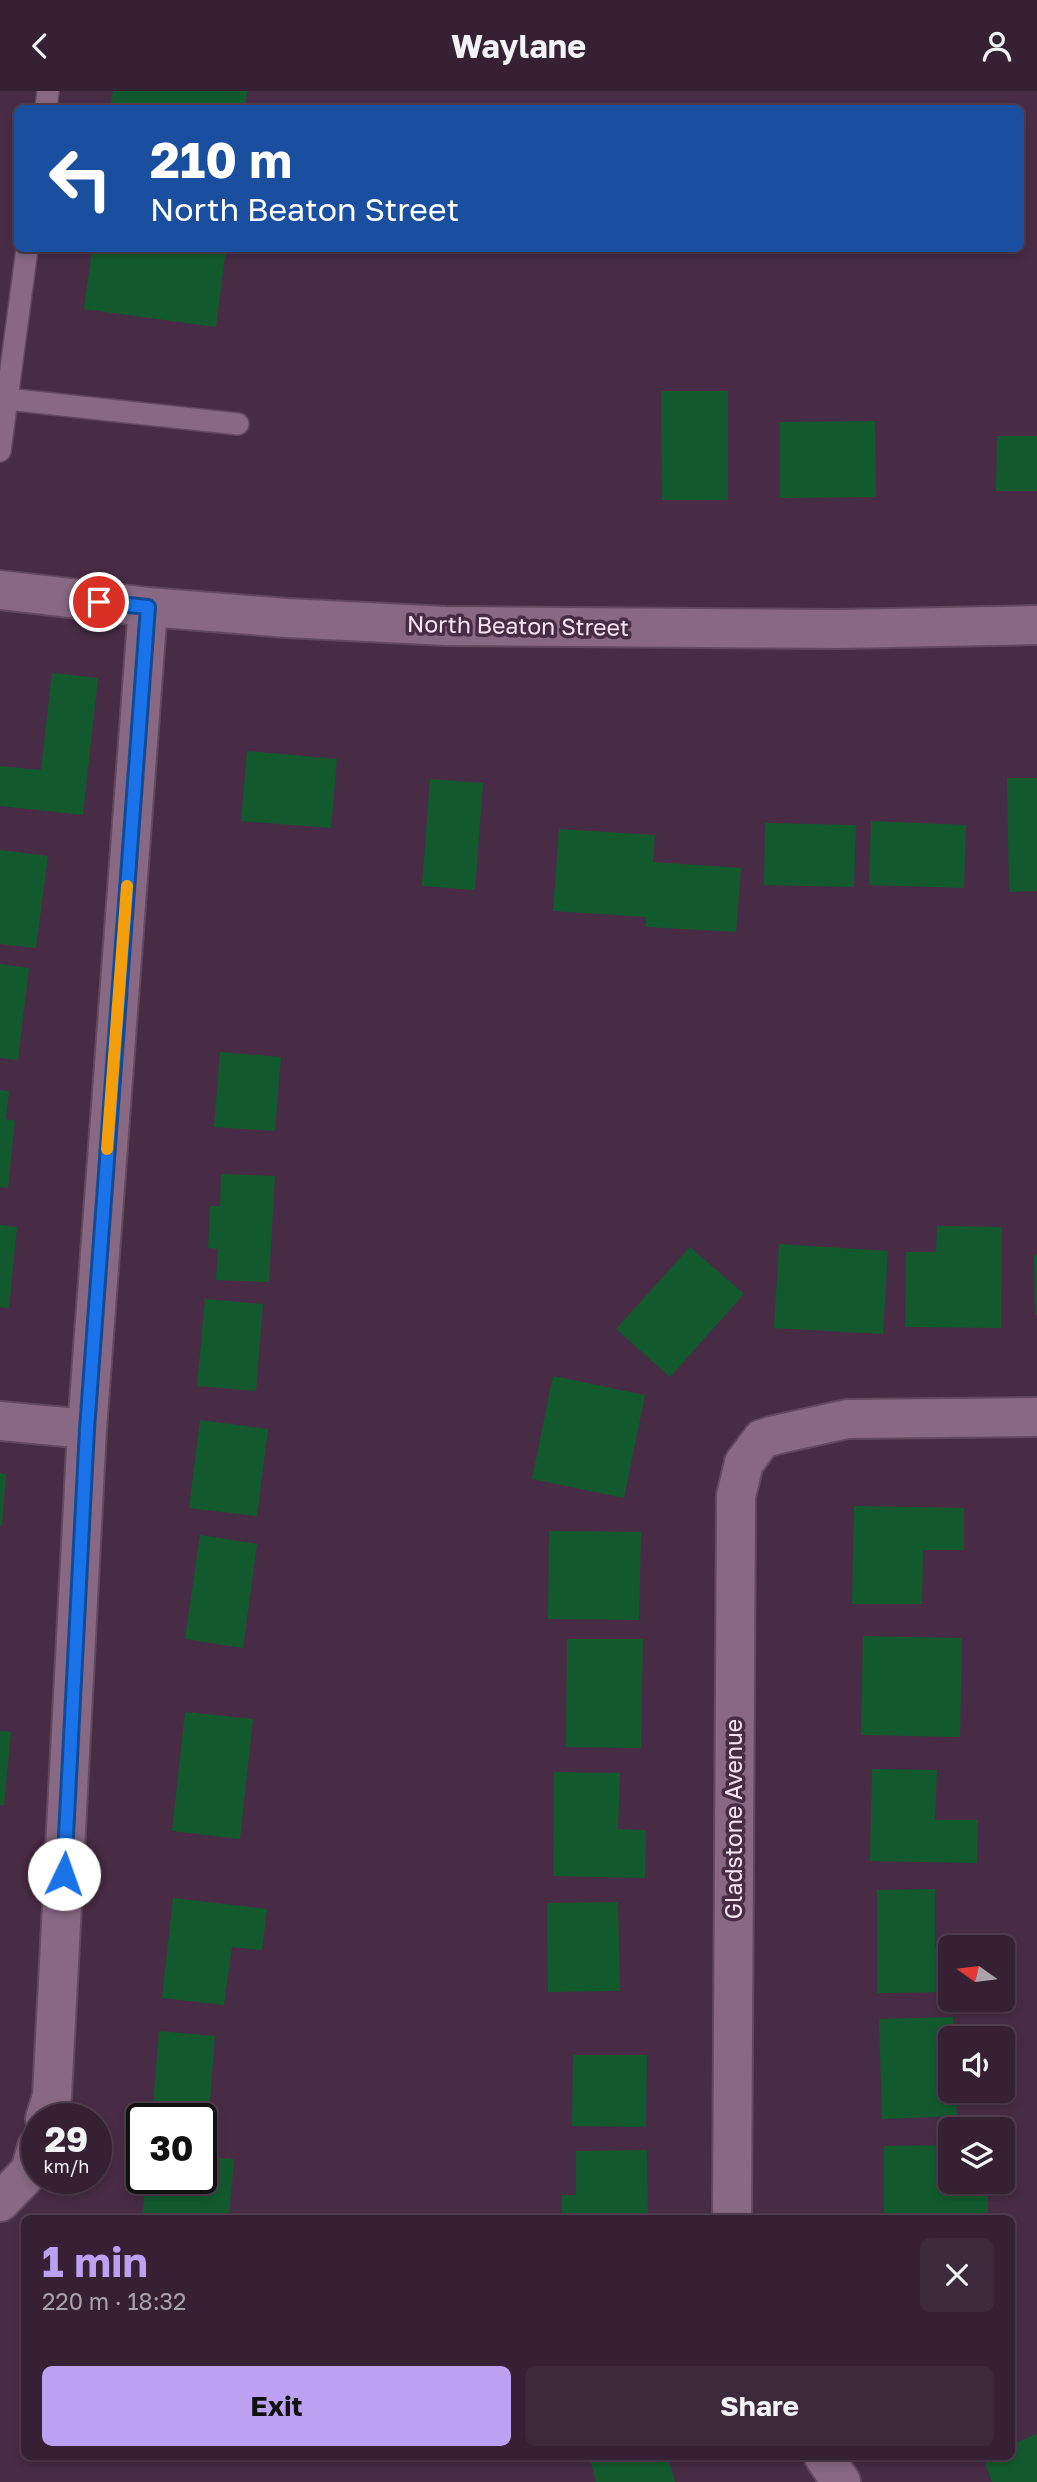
<!DOCTYPE html>
<meta charset="utf-8">
<style>
:root{--surface:#362134;--page:#3d293c;--text:#f1f3f6;--muted:#aaa3ac;--line:#503e4f;--accent:#bca0f2}
body{margin:0;font-family:"Golos Text",sans-serif;background:var(--page);color:var(--text);height:100vh;display:flex;flex-direction:column;font-size:26px;white-space:nowrap}
*{box-sizing:border-box;margin:0}
p{font-size:23px;color:var(--muted)}
.icon{flex:none;width:38px;height:38px;fill:none;stroke:currentColor;stroke-width:2;stroke-linecap:round;stroke-linejoin:round}
.map{position:relative;flex:1;overflow:hidden}
.panel{position:absolute;left:21px;top:2124px;width:994px;height:245px;display:flex;flex-direction:column;background:var(--surface);border-radius:10px;box-shadow:0 4px 10px #0003,0 0 0 2px var(--line)}
.panel>*{flex:none}
.hud{position:absolute;left:14px;top:14px;width:1010px;height:147px;border-radius:10px;box-shadow:0 4px 10px #0003,0 0 0 2px var(--line);background:#1a4fa0;color:#fff;overflow:hidden}
.needle{width:46px;rotate:284deg}
.fabs{position:absolute;left:938px;top:1844px;display:grid;gap:14px}
.fabs a{display:grid;place-items:center;width:77px;height:77px;border-radius:10px;background:var(--surface);box-shadow:0 4px 10px #0003,0 0 0 2px var(--line);font-size:35px}
.speed{position:absolute;left:21px;top:2012px;display:flex;gap:14px;font-size:35px;font-weight:700;text-align:center}
.speed>*{display:grid;place-content:center;width:91px;height:91px;border-radius:50%;background:var(--surface);box-shadow:0 4px 10px #0003,0 0 0 2px var(--line);line-height:1}
.speed small{font-size:18px;font-weight:400}
.speed .limit{border:4px solid #111;border-radius:10px;background:#fff;color:#111}
.pin{position:absolute;display:grid;place-items:center;width:60px;height:60px;color:#fff;margin:-30px;border:4px solid #fff;border-radius:50%;box-shadow:0 2px 7px #0007}
.me{position:absolute;width:77px;margin:-38px;rotate:3deg;stroke-linejoin:round;filter:drop-shadow(0 0 5px #0008)}
.turn{display:flex;align-items:center;gap:24px;height:147px;padding:0 21px;font-size:32px}
.turn .icon{width:91px;height:91px;stroke-width:2.5}
.turn b{display:block;font-size:49px;line-height:60px}
.round{display:grid;place-items:center;flex:none;width:74px;height:74px;border-radius:10px;background:var(--page)}
.overview{display:flex;align-items:center;justify-content:space-between;height:119px;padding:0 21px}
h1{font-size:42px;font-weight:700;line-height:52px;color:var(--accent)}
.button{display:flex;gap:14px;margin-top:auto;padding:14px 21px}
.button a{flex:1;height:80px;border-radius:10px;background:var(--accent);color:#111;font-size:28px;font-weight:700;line-height:80px;text-align:center}
.button a+a{background:var(--page);color:var(--text)}
header{display:flex;justify-content:space-between;align-items:center;height:91px;padding:0 21px;background:var(--surface);font-size:32px;font-weight:700}
.map>svg:first-child{display:block}
.building{fill:#125a2e}
.lines{fill:none;stroke-linecap:round;stroke-linejoin:round}
.lane-casing{stroke:#62495f;stroke-width:24}
.street-casing{stroke:#62495f;stroke-width:42}
.secondary-casing{stroke:#62495f;stroke-width:42}
.lane{stroke:#886883;stroke-width:21}
.street{stroke:#886883;stroke-width:38}
.secondary{stroke:#886883;stroke-width:38}
.route-casing{stroke:#114b97;stroke-width:18}
.route{stroke:#1a73e8;stroke-width:12}
.slow{stroke:#f59e0b;stroke-width:12}
.labels{text-anchor:middle;stroke-width:7;stroke-linejoin:round;paint-order:stroke}
.street-label{font-size:23px;fill:#f6e4f3;stroke:#482c45}
</style>
<header><svg class="icon" aria-label="back" viewBox="0 0 24 24"><path d="M15 5l-7 7 7 7"/></svg>Waylane<svg class="icon" aria-label="person" viewBox="0 0 24 24"><circle cx="12" cy="8" r="4"/><path d="M4 21q1-7 8-7t8 7"/></svg></header>
<div class="map">
<svg width="1037" height="2391" viewBox="0 0 1037 2391">
<rect width="100%" height="100%" fill="#482c45"/>
<path class="building" d="M113,0H247L245,18H110Z
M92,158H226L216,236L84,218Z
M661,300H728V409H662Z
M875,330L876,406L780,407V331Z
M997,345H1037V400H996Z
M52,582L98,587L83,724L0,715V675L41,679Z
M247,660L337,668L331,737L241,730Z
M1007,687H1037V800L1009,801Z
M430,688L483,692L475,799L422,795Z
M871,730L966,734L964,797L869,794Z
M765,732L856,734L854,796L764,794Z
M559,738L655,744L653,771L741,777L736,841L646,836V826L553,820Z
M0,759L48,765L36,857L0,853Z
M0,873L29,877L18,969L0,967Z
M220,961L281,966L275,1040L214,1036Z
M0,999L9,1000L6,1028L15,1030L8,1097L0,1096Z
M221,1083L275,1085L269,1191L216,1189L218,1158L208,1157L210,1115H220Z
M0,1134L17,1136L9,1217L0,1216Z
M937,1135L1002,1136L1001,1237L905,1236L906,1161H936Z
M779,1153L888,1160L883,1243L774,1237Z
M690,1156L744,1203L670,1286L616,1238Z
M1034,1163H1037V1224H1035Z
M205,1208L263,1213L256,1300L197,1295Z
M553,1285L645,1304L624,1407L532,1388Z
M200,1329L268,1338L257,1425L189,1417Z
M0,1382L6,1383L2,1435L0,1434Z
M854,1415L964,1417V1459H923L922,1513H852Z
M549,1440L641,1441L639,1529L548,1528Z
M200,1444L257,1453L243,1557L185,1548Z
M863,1545L962,1547L960,1646L861,1644Z
M567,1548H643L641,1657L566,1656Z
M185,1621L253,1628L240,1748L172,1740Z
M0,1640L11,1641L4,1714H0Z
M872,1678L937,1679L935,1729H978L977,1772L870,1770Z
M554,1681L620,1682L618,1738L646,1739L645,1787L553,1785Z
M935,1798V1857L950,1856V1901L877,1902V1799Z
M173,1807L267,1818L262,1859L232,1856L224,1914L162,1907Z
M618,1811L620,1900L548,1901L547,1812Z
M953,1926L954,1948H950V2000H956L957,2025L882,2028L879,1928Z
M159,1940L215,1945L208,2035L201,2034V2028H152Z
M573,1964H647L646,2036L572,2035Z
M948,2054V2091H988V2128H884V2055Z
M647,2059L648,2128H562V2104H576V2060Z
M201,2066L234,2068L229,2128H142L146,2088H201Z
M1037,2343V2391H992L983,2366H1012V2353Z
M598,2366H668L675,2391H596L590,2368Z"/>
<g class="lines">
<defs>
<path id="lane" d="M46,18L48,0
M7,308L238,333
M0,360L27,158"/>
<path id="street" d="M0,1330L87,1338
M45,2028L52,2005L87,1338L148,516
M0,2111L30,2080L37,2056
M732,2128L736,1405L744,1372L762,1348L775,1344L847,1328L1037,1326
M824,2366L841,2391"/>
<path id="secondary" d="M0,499L148,516L287,527L446,535L839,538L1037,534"/>
</defs>
<use href="#lane" class="lane-casing"/>
<use href="#street" class="street-casing"/>
<use href="#secondary" class="secondary-casing"/>
<use href="#lane" class="lane"/>
<use href="#street" class="street"/>
<use href="#secondary" class="secondary"/>
</g>
<g class="lines">
<defs>
<path id="route" d="M64,1783L87,1338L148,516L99,511"/>
</defs>
<use href="#route" class="route-casing"/>
<use href="#route" class="route"/>
<path class="slow" d="M107,1058L127,795"/>
</g>
<g class="labels">
<g class="street-label">
<text transform="translate(518 535) rotate(1)" y="8">North Beaton Street</text>
<text transform="translate(734 1728) rotate(-90)" y="8">Gladstone Avenue</text>
</g>
</g>
</svg>
<div class="fabs">
<a><svg class="needle" viewBox="-14 -14 28 28"><path d="M0-13l5 13h-10z" fill="#e53935"/><path d="M0 13l5-13h-10z" fill="#aaa3ac"/></svg></a>
<a><svg class="icon" aria-label="sound" viewBox="0 0 24 24"><path d="M4 9h4l5-4v14l-5-4H4zM17 9q2 3 0 6"/></svg></a>
<a><svg class="icon" aria-label="layers" viewBox="0 0 24 24"><path d="M12 4l9 5-9 5-9-5zM3 14l9 5 9-5"/></svg></a>
</div>
<div class="speed"><div>29<small>km/h</small></div><div class="limit">30</div></div>
<div class="pin" style="left:99px;top:511px;background:#d93025"><svg class="icon" aria-label="arrive" viewBox="0 0 24 24"><path d="M6 21V4h12l-3 4 3 4H6"/></svg></div>
<svg class="me" style="left:64px;top:1783px" viewBox="-20 -20 40 40"><circle r="19" fill="#fff"/><path d="M0-13L10 11 0 6-10 11z" fill="#1a73e8"/></svg>
<div class="hud">
<div class="turn"><svg class="icon" aria-label="left" viewBox="0 0 24 24"><path d="M17 20v-9H6M10 6l-5 5 5 5"/></svg><div><b>210 m</b>North Beaton Street</div></div>
</div>
<section class="panel">
<div class="overview"><div><h1>1 min</h1><p>220 m · 18:32</p></div><a class="round"><svg class="icon" aria-label="close" viewBox="0 0 24 24"><path d="M6 6l12 12M18 6L6 18"/></svg></a></div>
<div class="button"><a>Exit</a><a>Share</a></div>
</section>
</div>
